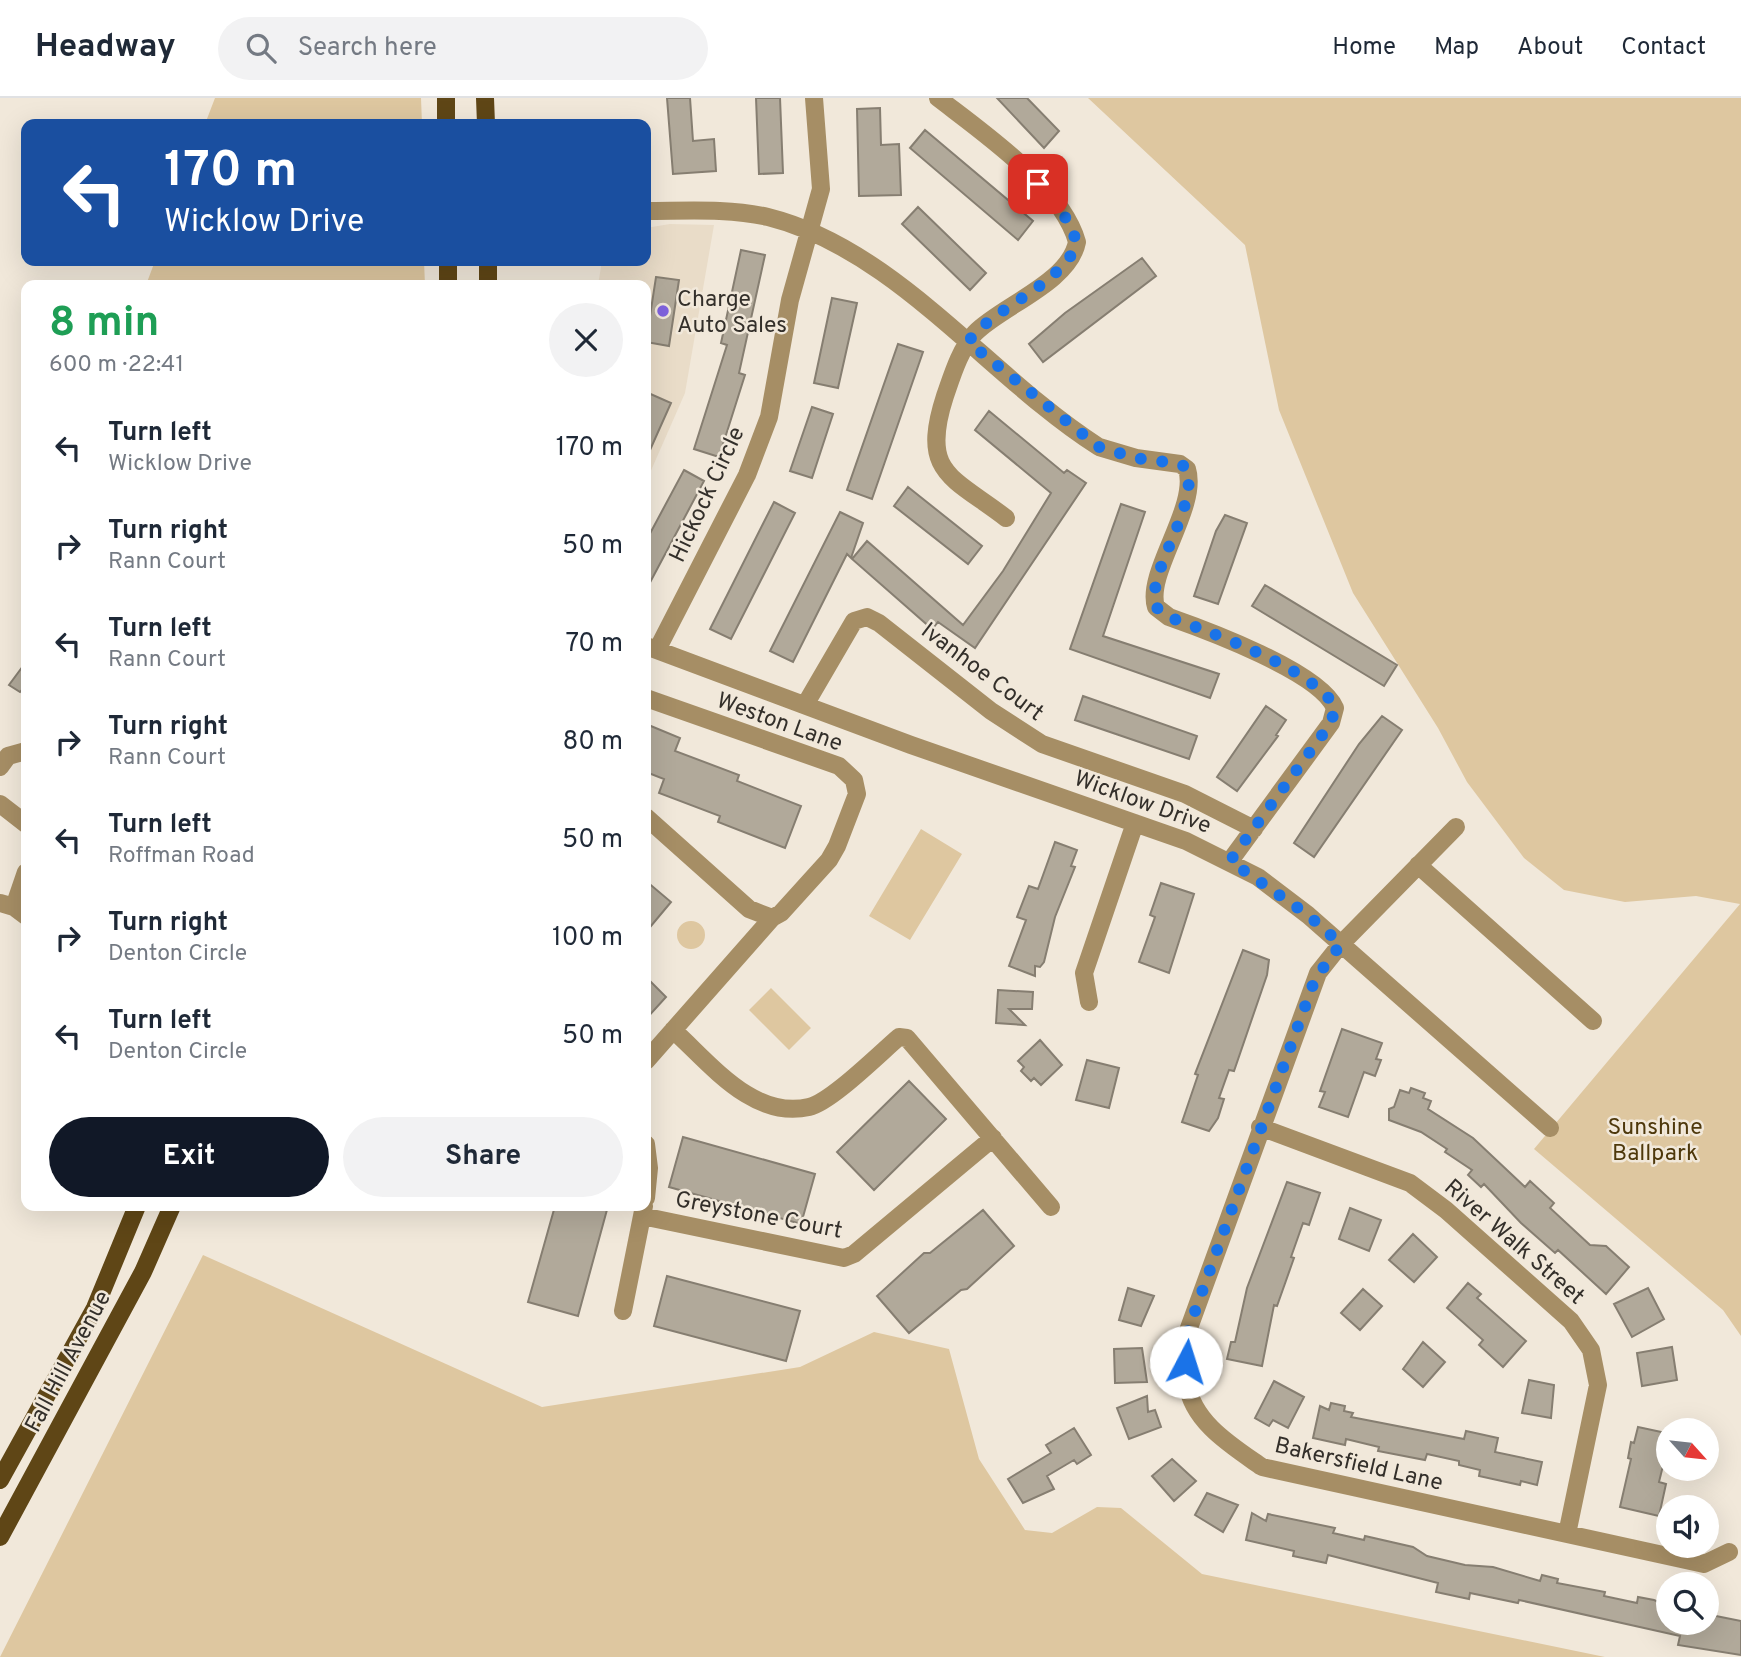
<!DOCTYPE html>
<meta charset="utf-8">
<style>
:root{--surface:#fff;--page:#f2f2f3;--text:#1f2937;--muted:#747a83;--line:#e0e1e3;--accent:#111827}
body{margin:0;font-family:Overpass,sans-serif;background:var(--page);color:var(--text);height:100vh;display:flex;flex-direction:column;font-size:26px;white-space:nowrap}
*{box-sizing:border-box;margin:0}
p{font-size:23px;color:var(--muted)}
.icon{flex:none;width:38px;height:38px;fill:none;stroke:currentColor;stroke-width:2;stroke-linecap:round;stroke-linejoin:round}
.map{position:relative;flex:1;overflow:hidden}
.drawer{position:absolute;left:21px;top:182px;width:630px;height:931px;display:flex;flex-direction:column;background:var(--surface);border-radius:14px;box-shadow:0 7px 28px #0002}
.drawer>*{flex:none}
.hud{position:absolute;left:21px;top:21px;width:630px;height:147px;border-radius:14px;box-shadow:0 7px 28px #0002;background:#1a4fa0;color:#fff;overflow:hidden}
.needle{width:46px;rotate:117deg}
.buttons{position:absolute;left:1656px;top:1320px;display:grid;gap:14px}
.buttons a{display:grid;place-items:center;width:63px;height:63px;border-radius:50%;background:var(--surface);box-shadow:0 7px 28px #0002;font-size:35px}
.pin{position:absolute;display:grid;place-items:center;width:60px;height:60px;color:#fff;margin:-30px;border-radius:14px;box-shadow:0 4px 10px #0006}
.me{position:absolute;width:77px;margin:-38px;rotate:5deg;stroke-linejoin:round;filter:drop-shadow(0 0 5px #0008)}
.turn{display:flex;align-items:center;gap:24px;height:147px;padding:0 28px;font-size:32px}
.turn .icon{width:91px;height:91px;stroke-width:2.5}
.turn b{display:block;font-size:49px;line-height:60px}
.round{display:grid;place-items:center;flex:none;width:74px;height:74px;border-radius:37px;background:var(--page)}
.summary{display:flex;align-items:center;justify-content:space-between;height:119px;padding:0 28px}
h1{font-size:42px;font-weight:700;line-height:52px;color:#1e9e55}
.action{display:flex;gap:14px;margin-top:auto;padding:14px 28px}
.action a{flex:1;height:80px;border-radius:42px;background:var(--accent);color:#fff;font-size:28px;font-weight:700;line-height:80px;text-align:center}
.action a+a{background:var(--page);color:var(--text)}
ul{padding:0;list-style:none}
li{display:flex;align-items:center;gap:21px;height:98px;padding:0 28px}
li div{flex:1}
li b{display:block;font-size:26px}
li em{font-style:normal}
header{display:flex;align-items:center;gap:42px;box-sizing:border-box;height:98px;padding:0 35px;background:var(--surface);border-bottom:2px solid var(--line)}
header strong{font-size:33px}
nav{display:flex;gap:38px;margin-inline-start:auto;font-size:24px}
.search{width:490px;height:63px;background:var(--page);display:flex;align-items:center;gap:18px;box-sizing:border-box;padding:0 24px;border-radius:38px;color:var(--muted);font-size:26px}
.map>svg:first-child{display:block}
.built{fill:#e9dcc8}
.green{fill:#dec7a0}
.building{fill:#b1a99a;stroke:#867e71;stroke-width:2}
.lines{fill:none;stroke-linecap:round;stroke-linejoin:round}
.minor{stroke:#a68e65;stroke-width:18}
.major{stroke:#5f4616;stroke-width:18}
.route{stroke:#1a73e8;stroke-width:12;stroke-dasharray:0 21.6}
.poi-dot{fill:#8063df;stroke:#f1e8da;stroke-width:2.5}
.labels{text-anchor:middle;stroke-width:5;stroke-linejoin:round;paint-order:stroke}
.poi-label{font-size:23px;fill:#332f2a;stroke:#f1e8da;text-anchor:start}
.street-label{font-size:23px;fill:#332f2a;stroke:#f1e8da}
.park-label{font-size:23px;fill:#4e380b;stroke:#f1e8da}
</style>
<header>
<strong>Headway</strong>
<div class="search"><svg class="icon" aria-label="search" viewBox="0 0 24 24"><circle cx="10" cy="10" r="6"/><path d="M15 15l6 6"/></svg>Search here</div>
<nav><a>Home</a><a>Map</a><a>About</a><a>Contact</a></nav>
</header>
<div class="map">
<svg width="1741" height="1559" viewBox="0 0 1741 1559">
<rect width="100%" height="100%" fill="#f1e8da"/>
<path class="built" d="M670,126L714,127L685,295L646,384V187H598L602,163H646V130Z"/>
<path class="green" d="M215,0H421L422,26H205Z
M1088,0H1741V1238L1723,1212L1534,1051L1740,806L1696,798L1625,804L1564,792L1524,760L1467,684L1438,630L1353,495L1279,312L1245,147Z
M155,163H424L425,187H146Z
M921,731L962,756L910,842L869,818Z
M677 837a14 14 0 1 1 28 0a14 14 0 1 1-28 0Z
M771,890L811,930L789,952L749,912Z
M203,1157L542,1309L800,1269L874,1234L949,1251L979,1361L1025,1432L1052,1435L1097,1409L1121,1410L1202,1476L1605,1559H0Z"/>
<path class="building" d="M667,0H690L693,43L714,41L716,73L673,76Z
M756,0H780L783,75L759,76Z
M997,0H1027L1059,33L1044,50Z
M880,10L881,47L899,46L901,97L859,98L857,11Z
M925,32L1033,123L1018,142L910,50Z
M918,109L986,175L970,192L902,126Z
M741,152L765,157L739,275L745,277L719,359L694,351L727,247L721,245Z
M1142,160L1156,178L1043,264L1029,246L1065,215Z
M656,179L679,182L669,248L646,244Z
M832,200L857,205L838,290L814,285Z
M898,246L923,254L872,401L847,392Z
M646,294L671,305L646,361Z
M812,309L833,316L812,380L790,373Z
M989,313L1064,375L1067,372L1086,385L975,550L938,524L932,531L852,461L867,443L963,527L1003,473L1051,395L975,332Z
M684,372L704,383L646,492V443Z
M908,389L982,448L968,466L894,408Z
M774,404L795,415L731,541L710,531Z
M1121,406L1145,414L1103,538L1219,576L1210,600L1070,551Z
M840,414L863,425L851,460L847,456L793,564L770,553Z
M1225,417L1247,425L1218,506L1194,498L1216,433Z
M1265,487L1397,567L1384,588L1252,508Z
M26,564V588L20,594L9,587Z
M1083,598L1197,638L1189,661L1075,622Z
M1266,608L1286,622L1276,637L1278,638L1237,693L1217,679Z
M1382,618L1402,632L1314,759L1294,745L1359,646Z
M646,626L680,640L675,653L739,677L737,683L801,708L785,750L718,724L720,718L659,695L664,681L646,674Z
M1055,744L1077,752L1071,768L1075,769L1055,819L1044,864L1040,869L1035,868V878L1009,868L1026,822L1017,819L1029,788L1038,791Z
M646,783L671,804L646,834Z
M1161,785L1194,796L1169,875L1139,864L1155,819L1150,817Z
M1243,852L1269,862L1267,877L1234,973L1229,972L1219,1000L1224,1001L1218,1020L1209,1033L1182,1024L1198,977L1195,976Z
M646,879L666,899L646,921Z
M998,892L1033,894L1032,911H1009L1025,927L996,925Z
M1342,931L1382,945L1376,961L1381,962L1375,978L1364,974L1348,1019L1319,1009L1325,994L1320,993Z
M1040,942L1062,967L1041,987L1034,980L1031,983L1021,973L1024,969L1018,963Z
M1087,962L1119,970L1109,1010L1076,1002Z
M909,983L946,1021L874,1092L837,1054Z
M1411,990L1425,995L1423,1000L1431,1003L1428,1011L1473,1040L1525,1089L1530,1083L1554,1105L1550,1110L1590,1147L1606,1148L1629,1169L1606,1196L1558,1152L1555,1155L1521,1125L1484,1086L1481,1089L1468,1077L1472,1072L1445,1054L1447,1051L1421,1034L1389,1022V1011L1394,1009L1400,992L1409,995Z
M683,1039L815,1076L801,1126L669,1089Z
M1287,1084L1320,1095L1309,1127L1303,1125L1291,1159L1294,1160L1277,1208L1274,1207L1262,1268L1227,1261L1231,1244H1235L1247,1190Z
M555,1108H608L578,1218L528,1204Z
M1350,1110L1381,1122L1369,1153L1339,1141Z
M983,1112L1014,1148L967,1191L961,1192L909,1235L877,1198L924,1155H930Z
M1413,1136L1437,1159L1414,1184L1389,1162Z
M667,1178L800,1213L786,1263L654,1228Z
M1468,1185L1481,1196L1477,1200L1526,1243L1503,1269L1479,1247L1483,1242L1447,1210Z
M1128,1190L1154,1198L1141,1228L1119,1222Z
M1648,1190L1664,1221L1632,1239L1614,1206Z
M1363,1191L1382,1208L1360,1232L1341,1215Z
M1423,1244L1445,1264L1423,1289L1403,1271Z
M1672,1249L1677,1282L1642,1288L1637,1255Z
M1142,1250L1147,1284L1115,1285L1114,1251Z
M1529,1282L1554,1287L1551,1320L1522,1315Z
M1274,1283L1304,1299L1288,1330L1273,1322L1269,1328L1255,1320Z
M1147,1298L1148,1314L1155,1312L1161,1329L1129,1341L1117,1310Z
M1331,1305L1345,1308L1344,1313L1353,1315L1351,1319L1464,1341L1466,1333L1498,1340L1495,1354L1542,1364L1537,1387L1521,1383L1520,1387L1479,1378L1480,1372L1459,1367V1363L1427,1356L1425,1362L1378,1353L1379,1349L1346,1341L1345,1347L1313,1340L1320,1308L1329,1312Z
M1638,1329L1666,1335L1663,1345L1668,1347L1659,1384L1666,1386L1659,1418L1620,1409L1631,1361L1628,1360L1631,1344L1634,1345Z
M1074,1330L1091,1357L1077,1366L1074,1362L1047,1378L1054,1391L1023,1405L1008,1381L1051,1355L1046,1347Z
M1172,1361L1196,1383L1174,1403L1152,1378Z
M1207,1395L1238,1407L1223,1434L1195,1417Z
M1252,1415L1266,1423L1268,1416L1335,1430L1333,1435L1364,1442L1365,1438L1413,1449L1427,1458L1465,1467L1493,1469L1540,1483L1542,1477L1558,1481L1557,1485L1605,1494L1604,1498L1637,1505L1638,1499L1654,1502L1668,1508V1524H1706V1516L1741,1523V1557L1678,1547L1680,1538L1519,1502L1518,1505L1470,1495L1469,1501L1436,1494L1438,1485L1328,1457L1326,1465L1293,1458L1294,1453L1246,1442Z"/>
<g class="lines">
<path class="minor" d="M938,0C982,34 1062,89 1077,144C1069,185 1001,208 975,235C960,251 952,278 945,298C920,375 951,378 1006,420
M646,113C686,113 729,110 768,119C896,151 990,280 1099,349L1136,360L1180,366L1187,371C1199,409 1145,475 1156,509L1169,519C1206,532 1320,574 1335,610L1331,625L1230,763
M646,548L911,647L1186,743L1258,779L1308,817L1550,1030
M657,552L747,377L769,319L790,202L821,91L814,0
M646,600L839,668L854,682L857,696L837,748L829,762L781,815L772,820L749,811L646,719
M805,607L854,523L867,519L879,525L991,613L1042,646L1185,696L1254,731
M0,669L8,658L26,653
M0,706L26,726
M1456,729L1341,846L1318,875L1185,1241C1186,1255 1185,1271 1187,1285C1192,1324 1232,1348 1262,1369L1704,1466L1729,1454
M1418,767L1593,923
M0,805L14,809L26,818
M14,809L26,774
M1089,904L1084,875L1135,725
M673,932C710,965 753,1022 809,1009C831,1004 879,956 899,939L907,940L1051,1109
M646,963L772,820
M1260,1029L1410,1085L1446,1112L1571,1223L1591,1252L1598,1287L1567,1436
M646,1046L649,1070L646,1100
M642,1118L844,1160L854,1156L993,1040
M623,1213L644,1108"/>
<path class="major" d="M446,0V26
M485,0L486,26
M448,163V187
M488,163V187
M0,1382L95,1210L137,1108
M0,1439L143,1174L172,1108"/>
</g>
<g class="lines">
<path class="route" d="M1038,86L1073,129L1076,149C1052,193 996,207 968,244L1099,349L1136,360L1180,366L1187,370C1199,410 1145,475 1156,509L1168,519C1206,532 1320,574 1335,610L1331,625L1230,763L1308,817L1341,846L1315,881L1185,1241L1186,1264"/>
</g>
<circle class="poi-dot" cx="663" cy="213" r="7"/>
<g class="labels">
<g class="poi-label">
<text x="677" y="208">Charge<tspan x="677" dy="26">Auto Sales</tspan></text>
</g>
<g class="street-label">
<text transform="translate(706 396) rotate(-65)" y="8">Hickock Circle</text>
<text transform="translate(983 573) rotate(37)" y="8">Ivanhoe Court</text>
<text transform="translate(780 623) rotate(20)" y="8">Weston Lane</text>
<text transform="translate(1143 703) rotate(20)" y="8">Wicklow Drive</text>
<text transform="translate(759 1116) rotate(11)" y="8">Greystone Court</text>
<text transform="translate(1515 1143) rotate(41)" y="8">River Walk Street</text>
<text transform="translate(67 1263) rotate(-62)" y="8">Fall Hill Avenue</text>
<text transform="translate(1359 1365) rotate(13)" y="8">Bakersfield Lane</text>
</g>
<g class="park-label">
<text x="1655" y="1036">Sunshine<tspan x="1655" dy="26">Ballpark</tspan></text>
</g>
</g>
</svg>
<div class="buttons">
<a><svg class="needle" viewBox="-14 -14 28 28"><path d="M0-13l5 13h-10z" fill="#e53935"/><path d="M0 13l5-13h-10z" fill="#747a83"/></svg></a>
<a><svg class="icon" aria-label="sound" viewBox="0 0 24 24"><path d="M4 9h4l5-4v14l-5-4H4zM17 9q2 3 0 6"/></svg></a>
<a><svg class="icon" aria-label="search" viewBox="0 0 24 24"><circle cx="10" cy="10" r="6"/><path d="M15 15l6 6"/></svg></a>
</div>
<div class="pin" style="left:1038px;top:86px;background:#d93025"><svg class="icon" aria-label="arrive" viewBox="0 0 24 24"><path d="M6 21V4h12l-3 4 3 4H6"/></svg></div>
<svg class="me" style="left:1186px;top:1264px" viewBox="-20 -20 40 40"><circle r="19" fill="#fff"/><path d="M0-13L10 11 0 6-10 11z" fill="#1a73e8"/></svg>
<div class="hud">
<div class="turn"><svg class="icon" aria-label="left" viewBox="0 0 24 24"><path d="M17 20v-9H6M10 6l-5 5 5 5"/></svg><div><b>170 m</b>Wicklow Drive</div></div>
</div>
<section class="drawer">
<div class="summary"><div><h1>8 min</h1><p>600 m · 22:41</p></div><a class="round"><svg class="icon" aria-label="close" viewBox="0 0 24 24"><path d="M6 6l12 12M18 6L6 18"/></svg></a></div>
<ul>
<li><svg class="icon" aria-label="left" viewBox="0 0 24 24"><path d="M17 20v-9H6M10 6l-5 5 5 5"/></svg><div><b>Turn left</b><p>Wicklow Drive</p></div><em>170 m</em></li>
<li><svg class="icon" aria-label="right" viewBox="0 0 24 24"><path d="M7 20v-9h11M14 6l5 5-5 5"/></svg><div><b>Turn right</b><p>Rann Court</p></div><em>50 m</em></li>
<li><svg class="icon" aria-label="left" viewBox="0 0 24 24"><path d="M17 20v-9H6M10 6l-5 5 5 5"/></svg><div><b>Turn left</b><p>Rann Court</p></div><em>70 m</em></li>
<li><svg class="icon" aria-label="right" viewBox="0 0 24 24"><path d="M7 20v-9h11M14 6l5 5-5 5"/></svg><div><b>Turn right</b><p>Rann Court</p></div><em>80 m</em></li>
<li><svg class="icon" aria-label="left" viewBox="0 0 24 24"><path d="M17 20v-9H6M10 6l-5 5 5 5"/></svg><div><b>Turn left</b><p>Roffman Road</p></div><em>50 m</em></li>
<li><svg class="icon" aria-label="right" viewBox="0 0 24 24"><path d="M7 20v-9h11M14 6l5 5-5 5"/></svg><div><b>Turn right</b><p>Denton Circle</p></div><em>100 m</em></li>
<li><svg class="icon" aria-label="left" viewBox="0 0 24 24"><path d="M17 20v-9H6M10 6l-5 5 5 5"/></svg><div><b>Turn left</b><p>Denton Circle</p></div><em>50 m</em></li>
</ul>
<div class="action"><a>Exit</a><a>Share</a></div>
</section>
</div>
